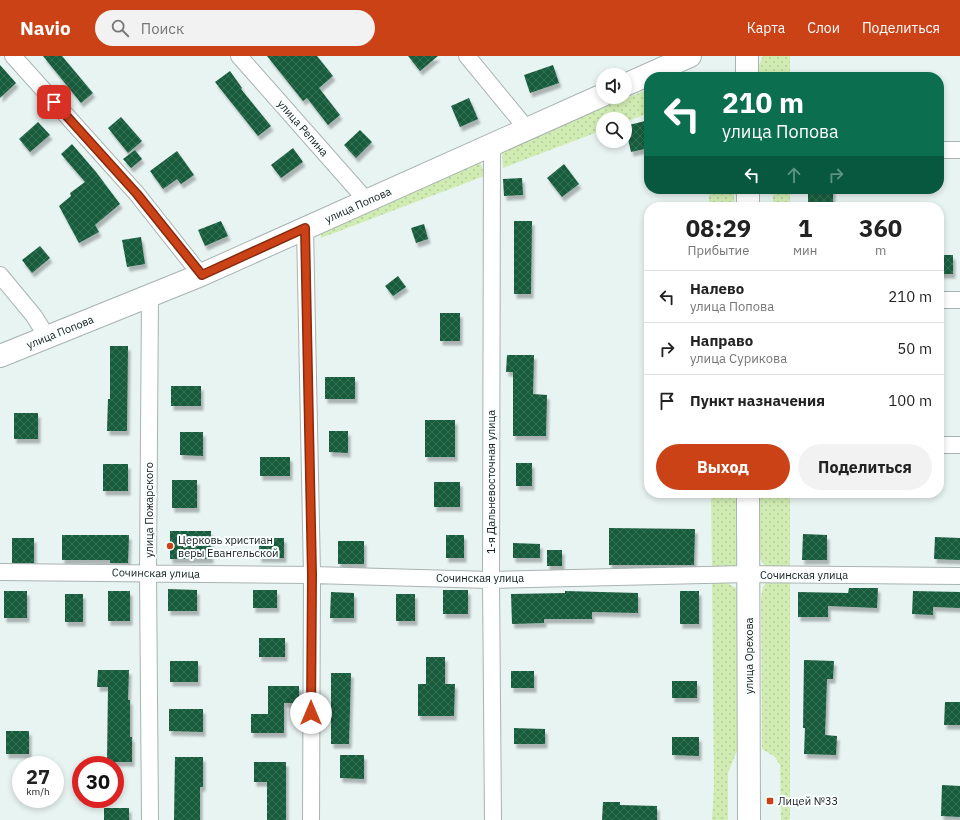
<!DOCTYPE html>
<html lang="ru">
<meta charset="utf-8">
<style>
:root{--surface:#fff;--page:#f2f2f2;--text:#222;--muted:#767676;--line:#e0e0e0;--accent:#cb4217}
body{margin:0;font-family:"IBM Plex Sans",sans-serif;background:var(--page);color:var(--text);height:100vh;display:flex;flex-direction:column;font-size:15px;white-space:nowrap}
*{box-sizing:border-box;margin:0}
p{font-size:13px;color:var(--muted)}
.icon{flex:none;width:22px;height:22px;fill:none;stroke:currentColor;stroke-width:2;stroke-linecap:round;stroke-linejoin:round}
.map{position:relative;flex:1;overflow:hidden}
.panel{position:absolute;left:644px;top:146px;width:300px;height:296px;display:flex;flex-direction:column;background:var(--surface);border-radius:16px;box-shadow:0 2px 6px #0003}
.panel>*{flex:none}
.banner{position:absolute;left:644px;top:16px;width:300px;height:122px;border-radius:16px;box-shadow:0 2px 6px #0003;background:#0b6e4f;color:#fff;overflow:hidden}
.tools{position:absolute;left:596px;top:12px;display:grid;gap:8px}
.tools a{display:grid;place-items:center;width:36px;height:36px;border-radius:50%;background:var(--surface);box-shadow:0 2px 6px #0003;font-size:20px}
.speed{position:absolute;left:12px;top:700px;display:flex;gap:8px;font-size:20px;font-weight:700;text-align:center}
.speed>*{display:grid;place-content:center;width:52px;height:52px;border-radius:50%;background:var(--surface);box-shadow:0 2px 6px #0003;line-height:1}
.speed small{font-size:10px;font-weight:400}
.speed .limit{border:6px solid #d22;background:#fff;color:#111}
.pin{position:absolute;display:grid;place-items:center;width:34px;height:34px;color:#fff;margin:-17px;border-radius:8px;box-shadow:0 2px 6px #0006}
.me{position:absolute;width:44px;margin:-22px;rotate:0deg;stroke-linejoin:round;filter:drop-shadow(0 0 3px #0008)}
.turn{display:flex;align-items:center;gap:14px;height:84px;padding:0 12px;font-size:18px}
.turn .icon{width:52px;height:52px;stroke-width:2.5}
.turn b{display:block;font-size:28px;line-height:34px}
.lanes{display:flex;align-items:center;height:38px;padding:0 12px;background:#0003;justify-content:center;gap:20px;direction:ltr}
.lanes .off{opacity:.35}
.eta{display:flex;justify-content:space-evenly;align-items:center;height:68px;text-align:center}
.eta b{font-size:24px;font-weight:800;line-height:28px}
.cta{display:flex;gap:8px;margin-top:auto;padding:8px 12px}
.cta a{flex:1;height:46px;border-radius:24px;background:var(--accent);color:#fff;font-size:16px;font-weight:800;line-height:46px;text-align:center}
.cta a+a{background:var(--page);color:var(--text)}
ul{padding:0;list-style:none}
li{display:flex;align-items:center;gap:12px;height:52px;padding:0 12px;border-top:1px solid var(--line)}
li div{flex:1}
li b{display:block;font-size:15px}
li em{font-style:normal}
header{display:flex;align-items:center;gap:24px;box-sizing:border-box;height:56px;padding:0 20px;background:var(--accent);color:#fff}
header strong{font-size:19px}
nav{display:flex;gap:22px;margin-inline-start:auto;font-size:14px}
.search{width:280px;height:36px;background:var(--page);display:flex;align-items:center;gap:10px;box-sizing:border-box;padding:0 14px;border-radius:22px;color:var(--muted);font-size:15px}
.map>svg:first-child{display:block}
.grass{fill:url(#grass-dots)}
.building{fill:url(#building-cross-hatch);filter:url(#shadow)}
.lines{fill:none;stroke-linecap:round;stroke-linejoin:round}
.street-casing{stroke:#a8b3b2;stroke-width:18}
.secondary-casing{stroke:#a8b3b2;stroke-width:24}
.street{stroke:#fff;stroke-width:16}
.secondary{stroke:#fff;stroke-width:22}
.route-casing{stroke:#842b0f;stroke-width:10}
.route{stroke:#cb4217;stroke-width:7}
.poi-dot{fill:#cb4217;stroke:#faffff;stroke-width:1.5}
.labels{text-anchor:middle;stroke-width:4;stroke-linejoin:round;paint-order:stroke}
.street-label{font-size:11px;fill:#161a1a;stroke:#faffff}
.poi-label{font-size:11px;fill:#161a1a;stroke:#faffff;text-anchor:start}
</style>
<header>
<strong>Navio</strong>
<div class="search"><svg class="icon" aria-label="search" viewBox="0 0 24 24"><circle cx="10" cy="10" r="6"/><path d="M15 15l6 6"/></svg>Поиск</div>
<nav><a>Карта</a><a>Слои</a><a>Поделиться</a></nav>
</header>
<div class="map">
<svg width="960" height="764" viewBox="0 0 960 764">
<defs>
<pattern id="grass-dots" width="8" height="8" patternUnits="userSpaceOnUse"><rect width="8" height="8" fill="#d1ecb3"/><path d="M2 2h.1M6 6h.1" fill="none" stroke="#b3ca99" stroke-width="1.8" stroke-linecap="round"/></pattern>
<pattern id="building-cross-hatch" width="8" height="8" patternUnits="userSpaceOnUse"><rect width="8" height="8" fill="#175c3d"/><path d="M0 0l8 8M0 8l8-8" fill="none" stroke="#376f56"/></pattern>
<filter id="shadow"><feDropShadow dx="2.5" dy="4.5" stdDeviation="1" flood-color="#0004"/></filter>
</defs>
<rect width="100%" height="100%" fill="#e8f4f2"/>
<path class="grass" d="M763,0H790V21H757L759,9Z
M649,33V57L625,66V63H603V74L503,112L502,95L507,89Z
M476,105L480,107L482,111L484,120L321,182V175Z
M709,133H734V151H709Z
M773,133H790V151H773Z
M711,437H737L738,506L734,511L712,513Z
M760,437H790V513C777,513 768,516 760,503Z
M790,523V764H781L780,709L775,701L762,693L761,543C763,520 771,524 790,523Z
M712,527H727L736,532L737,537V695L728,717V764H712L714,732Z"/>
<path class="building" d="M43,0H62L93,37L81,47Z
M267,0H317L333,20L319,32L340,59L328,69L307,42L303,45Z
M408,0H438L420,15Z
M0,9L16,27L0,42Z
M553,9L559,27L530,37L524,19Z
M230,15L242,32L241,33L271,70L258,80L215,26Z
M469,42L478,63L460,71L451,50Z
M121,61L142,85L128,97L108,72Z
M649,64V92L631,96L625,70Z
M38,66L50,79L30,96L19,83Z
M360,74L372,86L356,102L344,89Z
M72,88L96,116L120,148L95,169L99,176L79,187L59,150L71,140L70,137L85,126L61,98Z
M293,92L303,106L281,122L271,109Z
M135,94L142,103L131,112L123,103Z
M177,95L194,119L181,128L177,123L163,133L150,115Z
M564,108L579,128L562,141L547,122Z
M522,122L523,139L504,140L503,123Z
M808,133H833V148L808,149Z
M221,165L228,180L205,190L198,174Z
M514,165H532L531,238H514Z
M424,168L428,183L416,187L411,172Z
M141,181L145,208L127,211L122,184Z
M40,190L50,202L32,217L22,204Z
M939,199H953V218H939Z
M398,220L406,231L393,240L385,230Z
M440,257H460V285H440Z
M110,290H128L127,375H107L108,343H110Z
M507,299H534L533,338L547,339L546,380H513V316H506Z
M325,321H355V343H325Z
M171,330H201V350H171Z
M14,357H38V383H14Z
M425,364H455V401H425Z
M329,375H348V397L329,396Z
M180,376H203V400L180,399Z
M260,401H290V420H260Z
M516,407H532V430H516Z
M103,408H128V435H103Z
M172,424H197V452H172Z
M434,426H460V451H434Z
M609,472L695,473L694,509H609Z
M170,475H211V503H170Z
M803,478L827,479V504H802Z
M62,479H129L128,507H110V504H62Z
M446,479H464V502H446Z
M935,481L960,482V504L934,503Z
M12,482H34V507H12Z
M259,482H284V502H259Z
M338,485H364V508H338Z
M513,487L540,488V502H513Z
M547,494H562V510H547Z
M849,532H878L877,552L828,550V561H798V536L848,537Z
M168,533L197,534V555H168Z
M253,534H277V552H253Z
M443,534H468V558H443Z
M4,535H27V562H4Z
M108,535H130V565H108Z
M565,535L638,537V557L592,556V563H544V567L512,568L511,538L565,537Z
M680,535H699V568H680Z
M913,535L960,536V552L933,551V559L912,558Z
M331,536L354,537V562H330Z
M65,538H83V566H65Z
M396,538H415V565H396Z
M259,582H285V601H259Z
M426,601H445V628H455L454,660H418V628H426Z
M804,604L834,605L833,623H827L825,679L837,680L836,699L804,698L805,672H803Z
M170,605H198V626H170Z
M98,614H129L128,644H130V681H132V706H107L108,631H97Z
M511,615H534V632H511Z
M331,617H351L349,688H331Z
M672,625H697V642H672Z
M268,630H299V647H284V677H251V658H268Z
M945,646H960V669H944Z
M169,653H203V676L169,675Z
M514,672L545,673V688H514Z
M6,675H29V698H6Z
M672,681H699V700L672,699Z
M340,699H364V723L340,722Z
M175,701H203V731H200V764H174Z
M254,706H286V764H267V726H254Z
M942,729L960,730V761L941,760Z
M603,746H620V749L657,750V764H602Z
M104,752H129V764H104Z"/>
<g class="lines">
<defs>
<path id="street" d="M13,0L137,138L201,219
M239,0L367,145
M467,0L527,73
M492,89L491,524L493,764
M939,94H960
M305,172L312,519L311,764
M0,219L34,260L47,281
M150,239L148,517L150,764
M939,244H960
M939,389H960
M0,516L312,519L491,524L748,518L960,520"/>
<path id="secondary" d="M747,0V21
M625,29L690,0
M748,133V151
M0,300L201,219L603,39
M748,437L749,764"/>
</defs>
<use href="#street" class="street-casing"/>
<use href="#secondary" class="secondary-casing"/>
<use href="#street" class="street"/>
<use href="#secondary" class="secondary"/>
</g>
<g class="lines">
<defs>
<path id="route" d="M54,46L137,138L202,219L305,172L312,519L311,657"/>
</defs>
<use href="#route" class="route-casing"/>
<use href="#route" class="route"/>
</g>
<g class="poi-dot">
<circle cx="170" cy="490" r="4"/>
<rect x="766" y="741" width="8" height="8" rx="2"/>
</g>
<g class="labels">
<g class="street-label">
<text transform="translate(303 72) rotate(49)" y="4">улица Репина</text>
<text transform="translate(358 149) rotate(-24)" y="4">улица Попова</text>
<text transform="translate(60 276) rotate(-22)" y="4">улица Попова</text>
<text transform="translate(491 426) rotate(-90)" y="4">1-я Дальневосточная улица</text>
<text transform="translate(149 454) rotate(-90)" y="4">улица Пожарского</text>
<text transform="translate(156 517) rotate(1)" y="4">Сочинская улица</text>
<text x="804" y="523">Сочинская улица</text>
<text x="480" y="526">Сочинская улица</text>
<text transform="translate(749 600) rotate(-90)" y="4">улица Орехова</text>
</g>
<g class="poi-label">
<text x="178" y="488">Церковь христиан<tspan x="178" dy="13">веры Евангельской</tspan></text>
<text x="778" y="749">Лицей №33</text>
</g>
</g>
</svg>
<div class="tools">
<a><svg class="icon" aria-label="sound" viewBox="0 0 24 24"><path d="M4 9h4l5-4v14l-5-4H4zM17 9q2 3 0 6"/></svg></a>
<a><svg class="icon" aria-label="search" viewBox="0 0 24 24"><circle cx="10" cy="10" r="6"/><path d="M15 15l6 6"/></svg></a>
</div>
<div class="speed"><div>27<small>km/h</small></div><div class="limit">30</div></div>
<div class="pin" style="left:54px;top:46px;background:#d93025"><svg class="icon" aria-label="arrive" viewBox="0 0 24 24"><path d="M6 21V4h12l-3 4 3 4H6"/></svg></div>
<svg class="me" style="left:311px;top:657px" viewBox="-20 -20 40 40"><circle r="19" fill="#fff"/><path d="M0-13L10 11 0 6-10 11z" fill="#cb4217"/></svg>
<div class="banner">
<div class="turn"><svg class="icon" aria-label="left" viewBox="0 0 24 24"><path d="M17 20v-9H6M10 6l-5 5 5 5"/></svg><div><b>210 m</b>улица Попова</div></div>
<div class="lanes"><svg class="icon" aria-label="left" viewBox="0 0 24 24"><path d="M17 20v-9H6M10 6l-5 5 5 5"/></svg><svg class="icon off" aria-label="ahead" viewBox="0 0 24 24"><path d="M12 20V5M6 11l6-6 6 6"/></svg><svg class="icon off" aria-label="right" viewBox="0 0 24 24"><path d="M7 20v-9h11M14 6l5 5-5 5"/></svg></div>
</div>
<section class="panel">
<div class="eta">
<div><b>08:29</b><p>Прибытие</p></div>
<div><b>1</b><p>мин</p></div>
<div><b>360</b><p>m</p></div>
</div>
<ul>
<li><svg class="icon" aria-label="left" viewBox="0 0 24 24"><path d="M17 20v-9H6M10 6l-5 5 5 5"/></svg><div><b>Налево</b><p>улица Попова</p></div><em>210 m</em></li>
<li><svg class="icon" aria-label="right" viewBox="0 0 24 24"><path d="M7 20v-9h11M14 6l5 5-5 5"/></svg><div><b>Направо</b><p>улица Сурикова</p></div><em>50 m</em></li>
<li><svg class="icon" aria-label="arrive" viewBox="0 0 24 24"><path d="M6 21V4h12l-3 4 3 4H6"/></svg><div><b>Пункт назначения</b></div><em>100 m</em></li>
</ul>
<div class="cta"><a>Выход</a><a>Поделиться</a></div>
</section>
</div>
